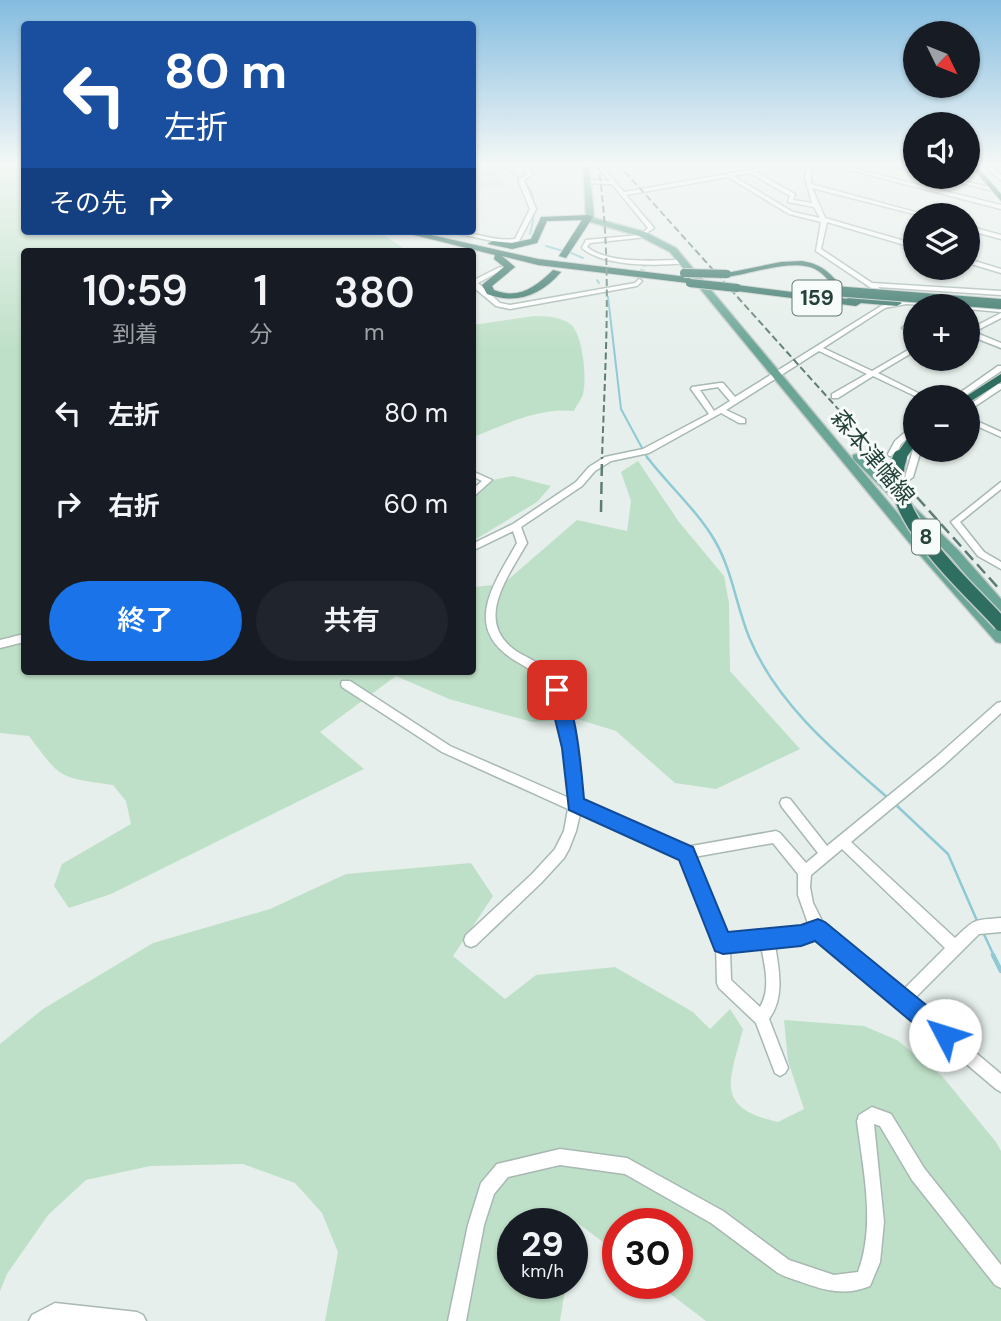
<!DOCTYPE html>
<html lang="ja">
<meta charset="utf-8">
<style>
:root{--surface:#171b24;--page:#20242c;--text:#f1f3f6;--muted:#9ea1a6;--accent:#1a73e8}
body{margin:0;font-family:"DM Sans","Noto Sans JP",sans-serif;background:var(--page);color:var(--text);height:100vh;display:flex;flex-direction:column;font-size:26px;white-space:nowrap}
*{box-sizing:border-box;margin:0}
p{font-size:23px;color:var(--muted)}
.icon{flex:none;width:38px;height:38px;fill:none;stroke:currentColor;stroke-width:2;stroke-linecap:round;stroke-linejoin:round}
.map{position:relative;flex:1;overflow:hidden}
.sheet{position:absolute;left:21px;top:248px;width:455px;height:427px;display:flex;flex-direction:column;background:var(--surface);border-radius:7px;box-shadow:0 2px 5px #0004}
.sheet>*{flex:none}
.banner{position:absolute;left:21px;top:21px;width:455px;height:214px;border-radius:7px;box-shadow:0 2px 5px #0004;background:#1a4fa0;color:#fff;overflow:hidden}
.needle{width:46px;rotate:133deg}
.tools{position:absolute;left:903px;top:21px;display:grid;gap:14px}
.tools a{display:grid;place-items:center;width:77px;height:77px;border-radius:50%;background:var(--surface);box-shadow:0 2px 5px #0004;font-size:35px}
.speed{position:absolute;left:497px;top:1208px;display:flex;gap:14px;font-size:35px;font-weight:700;text-align:center}
.speed>*{display:grid;place-content:center;width:91px;height:91px;border-radius:50%;background:var(--surface);box-shadow:0 2px 5px #0004;line-height:1}
.speed small{font-size:18px;font-weight:400}
.speed .limit{border:10px solid #d22;background:#fff;color:#111}
.pin{position:absolute;display:grid;place-items:center;width:60px;height:60px;color:#fff;margin:-30px;border-radius:14px;box-shadow:0 4px 10px #0006}
.me{position:absolute;width:77px;margin:-38px;rotate:310deg;stroke-linejoin:round;filter:drop-shadow(0 0 5px #0008)}
.turn{display:flex;align-items:center;gap:24px;height:147px;padding:0 28px;font-size:32px}
.turn .icon{width:91px;height:91px;stroke-width:2.5}
.turn b{display:block;font-size:49px;line-height:60px}
.then{display:flex;align-items:center;height:66px;padding:0 28px;background:#0003;gap:14px;font-size:26px}
.eta{display:flex;justify-content:space-evenly;align-items:center;height:119px;text-align:center}
.eta b{font-size:42px;font-weight:600;line-height:49px}
.cta{display:flex;gap:14px;margin-top:auto;padding:14px 28px}
.cta a{flex:1;height:80px;border-radius:42px;background:var(--accent);color:#fff;font-size:28px;font-weight:600;line-height:80px;text-align:center}
.cta a+a{background:var(--page);color:var(--text)}
ul{padding:0;list-style:none}
li{display:flex;align-items:center;gap:21px;height:91px;padding:0 28px}
li div{flex:1}
li b{display:block;font-size:26px}
li em{font-style:normal}
.map>svg:first-child{display:block}
.built{fill:#d4dfda}
.green{fill:#bfe0c8}
.lines{fill:none;stroke-linecap:round;stroke-linejoin:round}
.stream-far2{stroke:#8ec9d4;stroke-width:2}
.stream-far1{stroke:#8ec9d4;stroke-width:2.5}
.stream{stroke:#8ec9d4;stroke-width:4.5}
.minor-tunnel{stroke:#bfccc8;stroke-width:5;stroke-dasharray:5 2.5;stroke-linecap:butt}
.minor-casing{stroke:#a8b8b2;stroke-width:3}
.major-casing{stroke:#c2cac8;stroke-width:3}
.highway-casing{stroke:#c2cac8;stroke-width:2}
.minor{fill:#fff;fill-rule:evenodd}
.major{fill:#6aa596;fill-rule:evenodd}
.highway{fill:#2f6f62;fill-rule:evenodd}
.rail-far1{stroke:#5f7d75;stroke-width:2;stroke-dasharray:7 3.5;stroke-linecap:butt}
.rail{stroke:#5f7d75;stroke-width:2.5;stroke-dasharray:12 6;stroke-linecap:butt}
.highway-bridge-far2-casing{stroke:#c2cac8;stroke-width:10;stroke-linecap:butt}
.highway-bridge-far1-casing{stroke:#c2cac8;stroke-width:12;stroke-linecap:butt}
.highway-bridge-casing{stroke:#c2cac8;stroke-width:17;stroke-linecap:butt}
.highway-bridge-far2{stroke:#2f6f62;stroke-width:8}
.highway-bridge-far1{stroke:#2f6f62;stroke-width:10}
.highway-bridge{stroke:#2f6f62;stroke-width:14}
.route{fill:#1a73e8;stroke:#114b97;stroke-width:2}
.labels{text-anchor:middle;stroke-width:6;stroke-linejoin:round;paint-order:stroke}
.shield{fill:#f7fbf9;stroke:#637a73;stroke-width:2}
.shield-label{font-size:21px;font-weight:bold;fill:#24423a}
.street-label{font-size:23px;fill:#24423a;stroke:#f7fbf9}
</style>
<div class="map">
<svg width="1001" height="1321" viewBox="0 0 1001 1321">
<rect width="100%" height="100%" fill="#e6efeb"/>
<path class="built" d="M493,164L506,186L481,189L473,181V165Z"/>
<path class="green" d="M0,164H24V231H324L386,236L408,252H24V672H472L473,587L503,584L577,520L627,531L631,501L621,472L638,461L679,522L724,576L729,603L730,671L800,749L716,789L675,783L616,731L577,719L532,722L449,699L396,676L320,732L364,769L111,894L69,908L54,886L62,864L131,824L126,801L113,785C58,777 62,780 29,736L0,733Z
M534,316C546,316 559,316 570,324C583,332 588,383 582,397C580,401 576,406 574,411C538,407 505,425 473,437V325Z
M513,476L551,486L537,502L476,539L473,546V484Z
M471,863L493,896L453,956L505,999L536,975L615,967L693,1012L710,1029L730,1009L743,1029C730,1081 713,1107 778,1122L804,1109L788,1061L784,1020L864,1026L897,1040L942,1076L996,1142L1001,1151V1321H706L656,1283H677V1223H618V1253L576,1222L572,1246V1223H513V1283H566L560,1321H325L338,1252L322,1213L295,1183L243,1164L150,1166L86,1180L48,1215L7,1274L0,1291V1044L43,1009L153,943L270,909L346,874Z"/>
<g class="lines">
<path class="stream-far2" d="M499,164C532,184 541,195 530,234
M546,246L563,251
M569,252L583,258
M597,280L599,283
M608,297L621,409L648,459"/>
<path class="stream-far1" d="M647,457C669,486 697,510 715,541C732,570 736,605 749,637C776,703 835,752 888,798
M895,804L948,854L978,923
M983,932L994,956"/>
<path class="stream" d="M993,955L1001,971"/>
<path class="minor-tunnel" d="M639,281L644,266"/>
<defs>
<path id="minor" d="M510,164H542L528,167L533,174L524,180L536,209L519,241L506,244L451,232L450,231C472,231 494,242 515,239L530,209L518,180L528,174L522,167Z
M596,164H600L624,192L784,164H793L756,172L795,194L793,200L812,203L805,177L809,164H813L811,170V184L926,215H918L812,188L825,218L915,244V248L827,222L821,249L872,283L1001,291V295L878,287L891,297L886,298L816,251L821,222L789,214L728,177L626,195L654,228L645,234L648,236L647,237L590,243L587,247C609,265 656,260 683,260L685,261V263C657,266 604,267 582,248L586,240L640,235L648,228L612,184L584,183L586,180L610,181ZM750,173L790,196L788,202L814,207L820,218L793,212L733,176Z
M827,164H834L1001,205V209Z
M887,164H894L915,170V172Z
M982,164H987L1001,175V180Z
M937,177H946L993,188L990,190Z
M968,226L1001,235V239L968,230Z
M968,259L1001,269V273L968,263Z
M500,267L505,268L478,283L500,303L510,305L635,283L639,279L642,281L637,286L510,309L496,306L472,286V281Z
M906,300L957,304L960,306L906,304L885,308L823,348L872,371L915,346V351L878,373L926,397H917L873,376L838,398H832V394L867,374L819,351L726,410L745,419V423H739L721,413L649,453L611,461L595,471L582,486L521,527L527,543C508,577 473,621 516,651C529,659 546,665 555,678C564,690 566,705 569,719C576,747 582,774 581,803L672,843L686,847L776,831L780,833L806,863L818,853L782,807L780,803L782,799L786,798L790,799L827,846L936,757L997,703L1001,702V713L944,765L851,842L955,938C975,919 973,920 1001,918V932L979,934L913,1000L1001,1074V1092L996,1089L816,937L801,942L775,945C779,970 785,997 769,1019L788,1068L785,1073L780,1076L775,1073L756,1023L719,988L717,983L716,943L682,858L667,853L580,814L576,831L569,849L564,858L541,883L476,945L471,947L466,945L464,940L466,935L532,874L555,849L564,831L568,809L442,752L342,687L341,684L342,681H350L450,746L569,798L567,757L549,687C541,673 524,667 511,658C462,625 496,581 517,543L513,531L472,551V544L513,524L576,482L589,467L605,457L643,449L709,414L691,389L692,387L720,383H723L735,397L881,306ZM718,387L730,401L714,411L700,390ZM773,843L798,874V895L809,926L801,928L727,936L694,857ZM842,849L945,948L902,991L825,927L813,903L810,887L811,875ZM761,946C765,966 771,989 760,1007L731,980L730,949Z
M968,305L1001,308V312L968,309V306H965Z
M1001,313V318L974,332L1001,343V348L968,335V330Z
M915,320V325L910,328L915,330V335L902,328Z
M998,366H1001V371L963,397H954Z
M998,384H1001V389L968,411V406Z
M968,417L1001,432V437L968,422Z
M912,426H915V432L901,444L895,456H889L888,454L895,441Z
M915,448V450H921L913,477L909,480L905,477L913,450Z
M472,471L492,480L472,498V490L482,481L472,476Z
M1001,482V489L960,522L984,552L1001,562V569L978,556L951,522Z
M24,634V642L0,648V640Z
M872,1107L891,1114L924,1168L1001,1265V1288L995,1285L912,1180L880,1126L874,1124L884,1222L880,1262L870,1286C838,1299 814,1286 784,1276L778,1273L711,1223L625,1174L560,1165L508,1177L494,1194L484,1225L466,1321H448L468,1225L481,1183L497,1164L560,1149L627,1158L723,1211L789,1260L834,1275L858,1272C876,1224 863,1170 857,1121L859,1115Z
M55,1303L137,1312L143,1315L146,1321H29L32,1315Z"/>
<path id="major" d="M583,164H589L594,218L645,232L676,248L920,540L1001,629V643L996,642L912,546L670,252L639,236L583,220V216H586Z
M857,454L861,455L958,550L1001,599V613L996,611L950,556L853,459V455Z"/>
<path id="highway" d="M969,164H975L1001,194V201Z
M589,215L593,217L566,258L559,256L582,220L547,221L537,243L512,249L488,244L492,241L512,243L531,239L541,217Z
M398,231H413L538,259L688,277L693,280L688,283L538,265L502,256L515,267L492,286L494,290C518,300 536,287 553,270L561,272C541,295 516,305 487,294L482,285L504,267L494,259L495,255Z
M802,261C835,266 834,288 858,296C872,301 890,296 902,303L897,306L861,303L856,306L737,291L732,288L737,285L848,299C835,292 829,276 815,269C794,258 751,274 727,277L722,274L781,262Z
M1001,374V382L968,403V397H965Z"/>
</defs>
<use href="#minor" class="minor-casing"/>
<use href="#major" class="major-casing"/>
<use href="#highway" class="highway-casing"/>
<use href="#minor" class="minor"/>
<use href="#major" class="major"/>
<use href="#highway" class="highway"/>
<path class="rail-far1" d="M598,164C613,261 605,361 602,459
M618,164L883,459"/>
<path class="rail" d="M881,457L1001,591
M601,512L602,457"/>
<defs>
<path id="highway-bridge-far2" d="M684,273L727,274
M690,283L737,288
M822,290L856,293"/>
<path id="highway-bridge-far1" d="M834,291L1001,304
M899,459L915,437"/>
<path id="highway-bridge" d="M900,457C879,511 968,587 1001,624"/>
</defs>
<use href="#highway-bridge-far2" class="highway-bridge-far2-casing"/>
<use href="#highway-bridge-far1" class="highway-bridge-far1-casing"/>
<use href="#highway-bridge" class="highway-bridge-casing"/>
<use href="#highway-bridge-far2" class="highway-bridge-far2"/>
<use href="#highway-bridge-far1" class="highway-bridge-far1"/>
<use href="#highway-bridge" class="highway-bridge"/>
</g>
<linearGradient id="sky" x2="0" y2="1"><stop stop-color="#84bce0"/><stop offset="0.47" stop-color="#f4f8f6"/><stop offset="1" stop-color="#f4f8f6" stop-opacity="0"/></linearGradient>
<rect width="1001" height="349" fill="url(#sky)"/>
<path class="route" d="M557,684C576,690 582,779 584,799L693,847L728,932L801,925L818,919L825,922L953,1027L956,1035L953,1043L945,1046L937,1043L815,941L801,946L723,954L715,951L679,860L569,810L562,748L548,690Z"/>
<g class="labels">
<g class="shield">
<rect x="792.5" y="280.5" width="49" height="35" rx="5"/>
<rect x="912" y="519.5" width="28" height="35" rx="5"/>
</g>
<g class="shield-label">
<text x="817" y="305">159</text>
<text x="926" y="544">8</text>
</g>
<g class="street-label">
<text transform="translate(873 457) rotate(50)" y="8">森本津幡線</text>
</g>
</g>
</svg>
<div class="tools">
<a><svg class="needle" viewBox="-14 -14 28 28"><path d="M0-13l5 13h-10z" fill="#e53935"/><path d="M0 13l5-13h-10z" fill="#9ea1a6"/></svg></a>
<a><svg class="icon" aria-label="sound" viewBox="0 0 24 24"><path d="M4 9h4l5-4v14l-5-4H4zM17 9q2 3 0 6"/></svg></a>
<a><svg class="icon" aria-label="layers" viewBox="0 0 24 24"><path d="M12 4l9 5-9 5-9-5zM3 14l9 5 9-5"/></svg></a>
<a>+</a>
<a>−</a>
</div>
<div class="speed"><div>29<small>km/h</small></div><div class="limit">30</div></div>
<div class="pin" style="left:557px;top:690px;background:#d93025"><svg class="icon" aria-label="arrive" viewBox="0 0 24 24"><path d="M6 21V4h12l-3 4 3 4H6"/></svg></div>
<svg class="me" style="left:945px;top:1035px" viewBox="-20 -20 40 40"><circle r="19" fill="#fff"/><path d="M0-13L10 11 0 6-10 11z" fill="#1a73e8"/></svg>
<div class="banner">
<div class="turn"><svg class="icon" aria-label="left" viewBox="0 0 24 24"><path d="M17 20v-9H6M10 6l-5 5 5 5"/></svg><div><b>80 m</b>左折</div></div>
<div class="then">その先<svg class="icon" aria-label="right" viewBox="0 0 24 24"><path d="M7 20v-9h11M14 6l5 5-5 5"/></svg></div>
</div>
<section class="sheet">
<div class="eta">
<div><b>10:59</b><p>到着</p></div>
<div><b>1</b><p>分</p></div>
<div><b>380</b><p>m</p></div>
</div>
<ul>
<li><svg class="icon" aria-label="left" viewBox="0 0 24 24"><path d="M17 20v-9H6M10 6l-5 5 5 5"/></svg><div><b>左折</b></div><em>80 m</em></li>
<li><svg class="icon" aria-label="right" viewBox="0 0 24 24"><path d="M7 20v-9h11M14 6l5 5-5 5"/></svg><div><b>右折</b></div><em>60 m</em></li>
</ul>
<div class="cta"><a>終了</a><a>共有</a></div>
</section>
</div>
